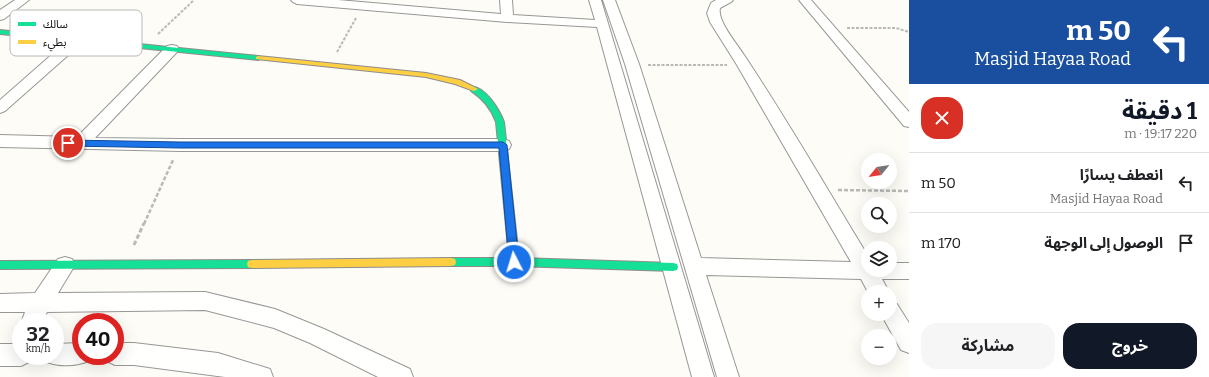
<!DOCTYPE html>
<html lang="ar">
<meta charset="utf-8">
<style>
:root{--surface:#fff;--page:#f6f6f6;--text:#202124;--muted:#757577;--line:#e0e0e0;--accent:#111827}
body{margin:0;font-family:Bitter,"Noto Sans Arabic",serif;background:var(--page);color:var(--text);direction:rtl;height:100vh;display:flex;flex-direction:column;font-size:15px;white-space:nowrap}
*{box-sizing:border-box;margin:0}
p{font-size:13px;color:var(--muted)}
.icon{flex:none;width:22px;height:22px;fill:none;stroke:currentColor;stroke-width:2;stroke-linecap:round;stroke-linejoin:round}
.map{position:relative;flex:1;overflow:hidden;direction:ltr}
.drawer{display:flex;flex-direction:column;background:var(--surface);width:300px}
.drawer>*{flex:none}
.hud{background:#1a4fa0;color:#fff;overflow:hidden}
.needle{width:26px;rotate:240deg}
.fabs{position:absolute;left:861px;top:153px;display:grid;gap:8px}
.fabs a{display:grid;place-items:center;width:36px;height:36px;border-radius:50%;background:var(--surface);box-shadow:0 4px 16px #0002;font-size:20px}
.speed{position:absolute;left:12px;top:313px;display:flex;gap:8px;font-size:20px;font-weight:700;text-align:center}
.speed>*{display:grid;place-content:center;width:52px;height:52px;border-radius:50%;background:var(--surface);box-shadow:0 4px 16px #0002;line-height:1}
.speed small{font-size:10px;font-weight:400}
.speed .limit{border:6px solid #d22;background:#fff;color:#111}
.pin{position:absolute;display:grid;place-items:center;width:34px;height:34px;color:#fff;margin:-17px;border:2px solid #fff;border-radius:50%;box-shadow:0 1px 4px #0007}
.me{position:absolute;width:44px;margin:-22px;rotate:355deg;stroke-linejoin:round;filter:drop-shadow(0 0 3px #0008)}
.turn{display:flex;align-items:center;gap:14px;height:84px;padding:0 12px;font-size:18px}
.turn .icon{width:52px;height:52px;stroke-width:2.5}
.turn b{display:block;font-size:28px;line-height:34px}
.round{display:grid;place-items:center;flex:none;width:42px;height:42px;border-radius:16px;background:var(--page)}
.overview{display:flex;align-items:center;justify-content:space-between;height:68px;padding:0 12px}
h1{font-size:24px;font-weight:700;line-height:30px;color:var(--accent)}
.action{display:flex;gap:8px;margin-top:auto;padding:8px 12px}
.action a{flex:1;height:46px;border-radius:16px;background:var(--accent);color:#fff;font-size:16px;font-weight:700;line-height:46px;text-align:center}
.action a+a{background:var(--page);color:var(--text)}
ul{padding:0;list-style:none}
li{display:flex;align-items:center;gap:12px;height:60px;padding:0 12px;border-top:1px solid var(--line)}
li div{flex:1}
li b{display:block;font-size:15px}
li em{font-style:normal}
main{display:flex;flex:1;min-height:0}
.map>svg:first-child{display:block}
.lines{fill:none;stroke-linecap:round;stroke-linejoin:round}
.street-casing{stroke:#979795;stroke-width:2}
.fast-casing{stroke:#8e8d8b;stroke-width:2}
.slow-casing{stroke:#8e8d8b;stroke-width:2}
.path-far2{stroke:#b9b9b8;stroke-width:2;stroke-dasharray:3 1.5;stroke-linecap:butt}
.path-far1{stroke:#b9b9b8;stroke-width:2.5;stroke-dasharray:4 2;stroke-linecap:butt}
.path{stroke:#b9b9b8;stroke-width:3;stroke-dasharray:4.5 2.5;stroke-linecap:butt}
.street{fill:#fffffe;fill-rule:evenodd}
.fast{fill:#16e098;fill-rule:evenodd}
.slow{fill:#ffcf43;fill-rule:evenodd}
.route{fill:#1a73e8;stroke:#114b97}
.key{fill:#fff;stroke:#b8b8b8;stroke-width:1}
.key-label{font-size:11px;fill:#111}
</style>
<main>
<section class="drawer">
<div class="hud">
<div class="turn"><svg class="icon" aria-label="left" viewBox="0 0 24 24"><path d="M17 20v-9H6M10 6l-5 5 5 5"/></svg><div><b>50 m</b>Masjid Hayaa Road</div></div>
</div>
<div class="overview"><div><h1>1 دقيقة</h1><p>220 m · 19:17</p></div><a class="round" style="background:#d93025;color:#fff"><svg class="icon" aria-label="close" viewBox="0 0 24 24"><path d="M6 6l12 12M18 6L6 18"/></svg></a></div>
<ul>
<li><svg class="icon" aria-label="left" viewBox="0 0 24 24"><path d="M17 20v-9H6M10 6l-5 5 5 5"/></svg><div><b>انعطف يسارًا</b><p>Masjid Hayaa Road</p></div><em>50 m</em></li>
<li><svg class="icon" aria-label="arrive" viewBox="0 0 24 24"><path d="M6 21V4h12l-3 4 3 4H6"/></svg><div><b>الوصول إلى الوجهة</b></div><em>170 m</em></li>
</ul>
<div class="action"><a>خروج</a><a>مشاركة</a></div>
</section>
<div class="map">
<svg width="909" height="377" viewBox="0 0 909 377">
<rect width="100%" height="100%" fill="#fdfcf7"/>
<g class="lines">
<defs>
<path id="street" d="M15,0H29L4,19L0,20V10Z
M291,0H338L501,14L500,0H512L513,15L595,20L589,0H601L714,377H692L597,27L507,22L297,4L293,2Z
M603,0H615L639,64L701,258L851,262L737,65L710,22L707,13L711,3L716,0H733L731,2L720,8C717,21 737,44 744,55C788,121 827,189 868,256V270H890V263H909V279H882L889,292H868L861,279L706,275L739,377H717L625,64Z
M799,0H811L909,112V127L904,126Z
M78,35L83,36L84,39L83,42L5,111L0,113V100L73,36Z
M172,45L177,46L179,49L177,52L95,138L180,139H503L509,141L511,145L509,149L503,151H180L0,147V135L77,137L167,46Z
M65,257L72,259L75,265L58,293L205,292L275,309L324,329L410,369L413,377H378L310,343L274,328L205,310L47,312L42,322L21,323L25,312H0V294L35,293L58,259Z
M890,302L897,304L909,323V353L901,350L881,314H890Z
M81,343V356H91L89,361C76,366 60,367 47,362L45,356H55V344Z
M115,343H134L218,353L270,369L273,377H225L134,365H115L107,361L105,356H115Z
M0,344H21V356H31L29,362L21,366H0Z"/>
<path id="fast" d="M0,30L258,56L262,58L258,60L0,34Z
M471,87C485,85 500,111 504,122L519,258L673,263L677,264L678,267L677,270L673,271L514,266H451L447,265L446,262L447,259L451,258H509L496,122C491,108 483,99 471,91Z
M252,260L256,261L257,264L256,267L252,268L0,269V261Z"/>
<path id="slow" d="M258,56L426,73L460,80L478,89L474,91L455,84L426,77L256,59V57Z
M451,258L455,259L456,262L455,265L451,266L252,268L248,267L247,264L248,261L252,260Z"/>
</defs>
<use href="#street" class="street-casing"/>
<use href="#fast" class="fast-casing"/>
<use href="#slow" class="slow-casing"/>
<path class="path-far2" d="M847,28H896L909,32
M158,34L194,0
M337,52L356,18
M648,65H727"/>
<path class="path-far1" d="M838,190L909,191
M144,224L173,160"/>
<path class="path" d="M134,245L144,223"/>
<use href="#street" class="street"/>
<use href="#fast" class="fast"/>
<use href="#slow" class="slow"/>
</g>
<path class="route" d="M68,140L180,142H503L507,145L519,262L517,265L514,266L510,265L509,262L499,148H180L68,146L63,143Z"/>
<rect x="10" y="10" width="132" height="46" rx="6" class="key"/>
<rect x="18" y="22" width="18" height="4" fill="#16e098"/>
<rect x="18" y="40" width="18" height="4" fill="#ffcf43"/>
<g class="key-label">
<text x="43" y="28">سالك</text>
<text x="43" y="46">بطيء</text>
</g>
</svg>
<div class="fabs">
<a><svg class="needle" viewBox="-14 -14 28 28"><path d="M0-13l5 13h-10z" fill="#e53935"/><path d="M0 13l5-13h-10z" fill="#757577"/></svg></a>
<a><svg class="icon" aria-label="search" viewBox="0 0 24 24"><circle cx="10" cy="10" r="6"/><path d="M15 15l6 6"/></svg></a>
<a><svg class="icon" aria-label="layers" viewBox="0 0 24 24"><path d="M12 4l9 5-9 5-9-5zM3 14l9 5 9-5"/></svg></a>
<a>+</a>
<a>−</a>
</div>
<div class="speed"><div>32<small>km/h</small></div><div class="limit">40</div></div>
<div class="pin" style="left:68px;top:143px;background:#d93025"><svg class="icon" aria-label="arrive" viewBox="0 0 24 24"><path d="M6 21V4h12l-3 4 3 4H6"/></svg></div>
<svg class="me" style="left:514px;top:262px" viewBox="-20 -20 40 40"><circle r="17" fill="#1a73e8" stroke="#fff" stroke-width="3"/><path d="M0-11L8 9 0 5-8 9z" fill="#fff"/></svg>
</div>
</main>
